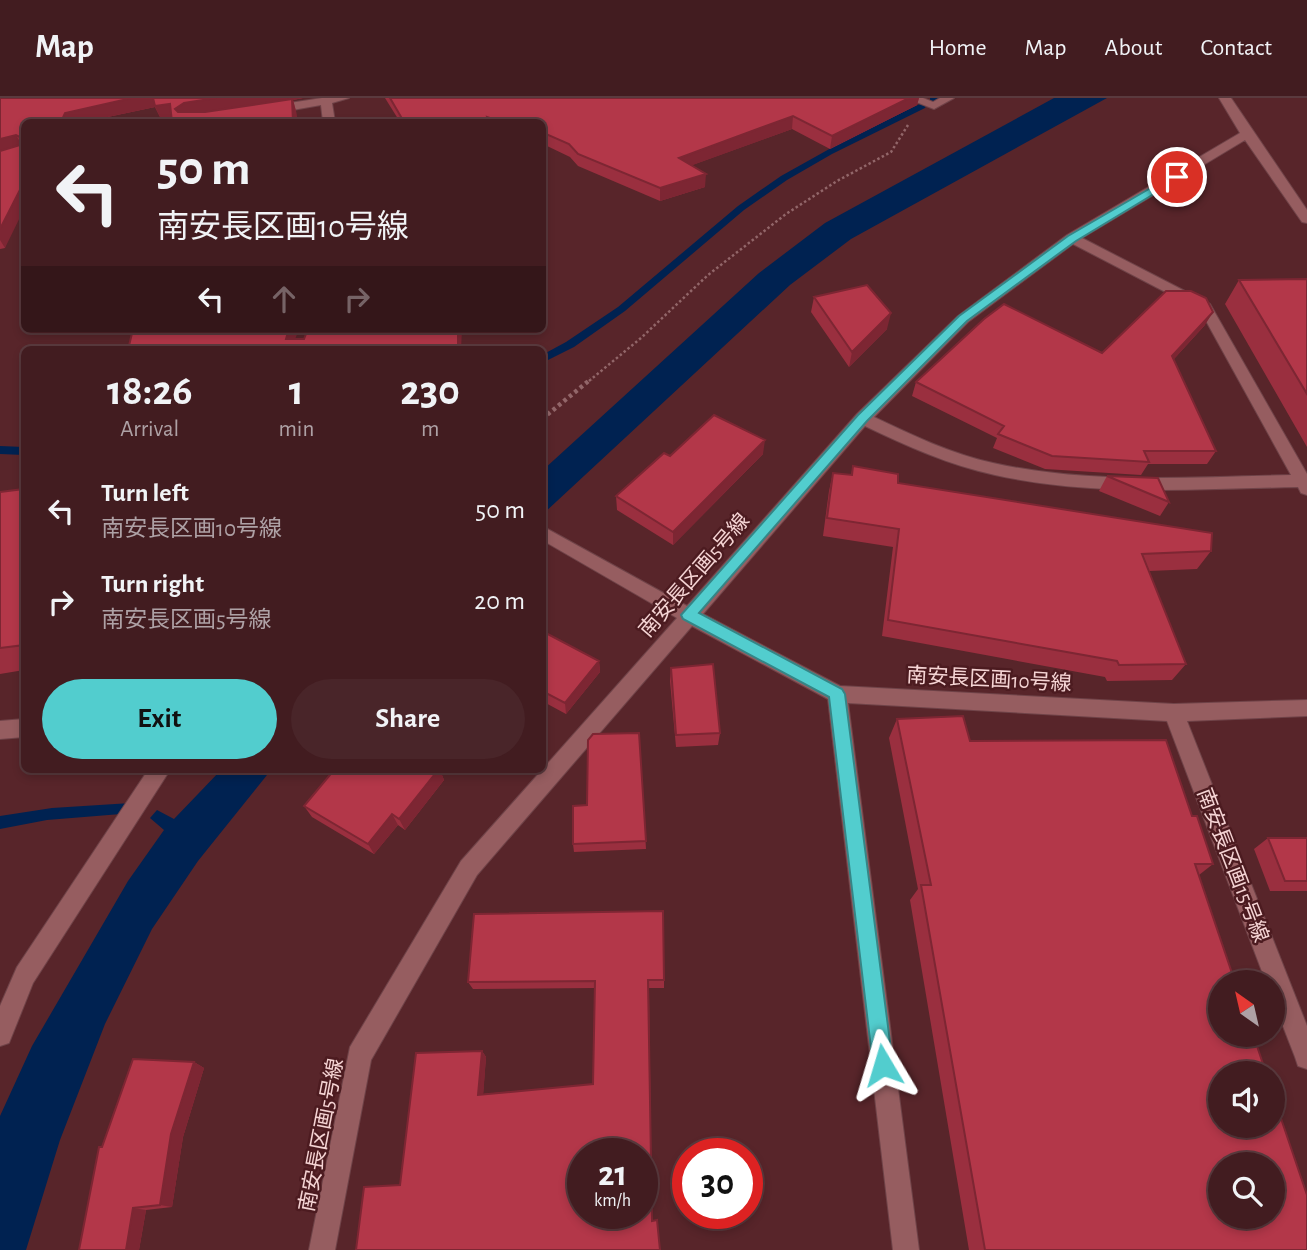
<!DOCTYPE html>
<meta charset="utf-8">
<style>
:root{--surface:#421c20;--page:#492529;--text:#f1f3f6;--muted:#aea1a5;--line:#5a3a3e;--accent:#52cdce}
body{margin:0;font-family:"Alegreya Sans","Noto Sans JP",sans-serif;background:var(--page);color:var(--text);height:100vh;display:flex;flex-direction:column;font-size:26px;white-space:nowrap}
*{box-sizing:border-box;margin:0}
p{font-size:23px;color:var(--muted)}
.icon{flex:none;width:38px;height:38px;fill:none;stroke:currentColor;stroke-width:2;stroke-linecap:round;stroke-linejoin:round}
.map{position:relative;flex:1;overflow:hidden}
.panel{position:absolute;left:21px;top:248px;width:525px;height:427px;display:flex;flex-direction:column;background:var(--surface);border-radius:10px;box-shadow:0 4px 10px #0003,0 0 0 2px var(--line)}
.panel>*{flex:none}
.hud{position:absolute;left:21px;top:21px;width:525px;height:214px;border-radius:10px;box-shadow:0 4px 10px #0003,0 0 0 2px var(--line);background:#421c20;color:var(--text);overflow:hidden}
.needle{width:46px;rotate:326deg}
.tools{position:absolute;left:1208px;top:872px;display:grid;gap:14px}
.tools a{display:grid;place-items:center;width:77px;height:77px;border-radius:50%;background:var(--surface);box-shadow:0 4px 10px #0003,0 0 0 2px var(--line);font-size:35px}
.speed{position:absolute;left:567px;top:1040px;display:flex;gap:14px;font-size:35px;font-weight:700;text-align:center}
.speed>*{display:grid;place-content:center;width:91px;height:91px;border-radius:50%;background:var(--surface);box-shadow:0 4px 10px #0003,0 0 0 2px var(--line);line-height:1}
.speed small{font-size:18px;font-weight:400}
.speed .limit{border:10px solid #d22;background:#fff;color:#111}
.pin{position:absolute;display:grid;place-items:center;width:60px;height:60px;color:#fff;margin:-30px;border:4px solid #fff;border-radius:50%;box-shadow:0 2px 7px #0007}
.me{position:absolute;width:77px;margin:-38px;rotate:353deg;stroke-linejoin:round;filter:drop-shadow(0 0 5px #0008)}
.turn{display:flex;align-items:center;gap:24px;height:147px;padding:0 21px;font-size:32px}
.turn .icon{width:91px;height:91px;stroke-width:2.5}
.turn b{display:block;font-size:49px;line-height:60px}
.lanes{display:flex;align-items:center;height:66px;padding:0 21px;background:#0003;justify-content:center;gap:35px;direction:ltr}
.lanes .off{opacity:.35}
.eta{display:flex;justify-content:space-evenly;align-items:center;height:119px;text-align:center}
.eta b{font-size:42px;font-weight:700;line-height:49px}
.button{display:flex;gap:14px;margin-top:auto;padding:14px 21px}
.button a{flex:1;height:80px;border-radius:42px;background:var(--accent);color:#111;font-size:28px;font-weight:700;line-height:80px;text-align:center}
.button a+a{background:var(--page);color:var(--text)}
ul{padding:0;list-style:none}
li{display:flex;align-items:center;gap:21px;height:91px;padding:0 21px}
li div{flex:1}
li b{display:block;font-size:26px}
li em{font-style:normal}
header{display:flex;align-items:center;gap:42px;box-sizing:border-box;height:98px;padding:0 35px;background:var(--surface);border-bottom:2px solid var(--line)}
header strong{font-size:33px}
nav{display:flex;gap:38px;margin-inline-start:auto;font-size:24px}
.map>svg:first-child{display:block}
.water{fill:#002251}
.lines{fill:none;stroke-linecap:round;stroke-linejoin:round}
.stream{fill:#002251;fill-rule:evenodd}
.minor-casing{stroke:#6f4348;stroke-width:2}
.path-far1{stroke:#926669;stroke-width:2.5;stroke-dasharray:2.5 2.5;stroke-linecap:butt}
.path{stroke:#926669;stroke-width:4.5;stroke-dasharray:3.5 3.5;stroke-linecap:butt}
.minor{fill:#965d60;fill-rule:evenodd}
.wall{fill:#9a2f3f}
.shaded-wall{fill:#7d2633}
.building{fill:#b33749;stroke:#7d2633;stroke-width:2;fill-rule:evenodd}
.route{fill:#52cdce;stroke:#358586;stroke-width:2}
.labels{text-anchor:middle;stroke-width:5;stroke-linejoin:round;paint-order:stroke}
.street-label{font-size:21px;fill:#f5d4d4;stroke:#4c1b20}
</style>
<header>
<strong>Map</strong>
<nav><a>Home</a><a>Map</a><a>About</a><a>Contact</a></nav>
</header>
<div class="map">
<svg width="1307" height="1152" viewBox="0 0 1307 1152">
<rect width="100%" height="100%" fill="#58252a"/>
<path class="water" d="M1054,0H1107L851,141L790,187L543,416V372L759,175L825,125Z
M221,672H271L198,763L152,831L105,926L60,1042L26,1152H0V1018L32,948L128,783L164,732L150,720L157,712L174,721Z
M131,705L121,716L47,722L0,731V718L52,710Z"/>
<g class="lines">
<path class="stream" d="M930,0H940L933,5L930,4Z
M922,5L926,8L925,10L832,56L787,82L744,112L625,213L574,249L542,265V257L566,244L618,209L738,108L781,78L849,40Z
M0,348L24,349V357L0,356Z"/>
<defs>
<path id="minor" d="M322,0H349L332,5L335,24H323L321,7L270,16L264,12L270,8Z
M906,0H923L933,4L940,0H954L934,11Z
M1219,0H1231L1307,112V125L1302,124L1245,42L1082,140L1210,206L1307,376V397L1301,395L1298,389C1196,391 1094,399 995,377C949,367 907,348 865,328L703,516L840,588L1174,606L1307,602V618L1187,623L1307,928V971L1298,968L1295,959L1272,900V884H1266L1167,623L848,605L919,1152H893L828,601L692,528L477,777L371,962L335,1152H309L350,949L461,763L677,520L542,442V428L687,508L857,316L958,218L1067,137L1240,35ZM1073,146L1200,212L1291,377C1192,379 1091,387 993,365C951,356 912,337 874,319L968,224Z
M24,621V639L0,641V623Z
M148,672H170L33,885L9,945L0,948V908L17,869Z"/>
</defs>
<use href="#minor" class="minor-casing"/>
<path class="path-far1" d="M589,283L641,240L708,177L786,116L837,83L891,54L908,27"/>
<path class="path" d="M542,321L591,281"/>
<use href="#minor" class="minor"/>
</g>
<path class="wall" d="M0,0H303L293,2L296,13L297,24H172L171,19L161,21L155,9L84,24H24L5,150L0,151Z
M385,0H919L917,7L830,51L792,31L692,67L705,89L660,103L578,68L570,59L545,47L542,24H400Z
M1307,181V349L1225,206L1239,182Z
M814,199L887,231L849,269L811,214Z
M1205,227L1173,262L1216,353L1207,366H1148L1141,377L1045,371L993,350L997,340L912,298L916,284L1102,255Z
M763,356L673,447L617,412L616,398L670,358Z
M853,368L898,385L1211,453L1197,471L1149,473L1186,566L1172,582L1107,583L1105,579L882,538L893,449L823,438L829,393L833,375L851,377Z
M1107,378L1169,404L1160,418L1099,393Z
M24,391V572L0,576V394Z
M542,533L599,563L600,574L566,616L542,603Z
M671,570L720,635L718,647L676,649L670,583Z
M897,621L970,643L1192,718L1213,766L1199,777L1307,1152H969L910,802L918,791L889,640Z
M639,635L646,751L574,754L573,746L587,707Z
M334,672H440L444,682L405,732L398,727L374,756L312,719L304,708Z
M1268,740H1307V793H1270L1254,751Z
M664,882V890H649L652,1123L660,1152L400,1087L482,953L486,959L483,996L593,986L595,890L473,891L468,884Z
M194,964L204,970L183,1039L172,1109L146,1112L139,1152L102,1049Z"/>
<path class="shaded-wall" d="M132,0H154L170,6L175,18L161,21L155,9L84,24H61L65,15Z
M216,0H303L293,2L296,13L297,24H180L175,11L184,5Z
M909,0H919L917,7L830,51L832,38Z
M793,18L792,31L679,72V60Z
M544,35L545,47L542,49V36Z
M16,37L23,49L0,55V41Z
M706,76L705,89L660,103V90Z
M24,84V111L5,150L0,142V131Z
M1213,214L1205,227L1164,272L1172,258Z
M891,215L887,231L849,269L852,254Z
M289,231H299L291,252L286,241Z
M458,231H462L461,252H458Z
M765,342L763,356L673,447V434Z
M599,563L600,574L566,616L565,605Z
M438,672H440L444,682L405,732L399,721Z
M392,716L398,727L374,756L368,746Z
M482,953L486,959L483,1001L478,997Z
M194,964L204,970L183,1039L172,1109L160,1107L171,1036Z
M133,1110L146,1112L139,1152H126Z"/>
<path class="building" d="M0,0H132L65,15L61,24H24V84L0,131V53L20,47V39L16,37L0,41Z
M153,0H216L184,5L175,11L178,14H205L292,1L293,24H172L170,6L155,8Z
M390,0H909L832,38L793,18L679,60L706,76L660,90L578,56L569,46L544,35L542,36V24H502L487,19L488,24H404Z
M1307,181V296L1239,182Z
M867,187L891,215L852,254L814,199Z
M1166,193H1191L1206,200L1213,214L1172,258L1216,353H1144L1149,364L1052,358L998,336L1004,328L916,284L984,221L1004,206L1102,255Z
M133,231H289L286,241H304L308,231H458V252H128Z
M714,317L765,342L673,434L616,398L664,355L670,358Z
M853,368L898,376V385L1212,435L1211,453L1142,456L1186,566L1119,567L1117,563L888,522L899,431L827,420L833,375L852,377Z
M1107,378L1158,380L1169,404Z
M24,391V547L0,550V394Z
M542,533L599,563L565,605L542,593Z
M713,566L720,635L676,637L671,570Z
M963,618L970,643L1166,642L1192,718H1197L1213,766H1195L1235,884H1220V936H1253L1266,975H1220V1027H1272V994L1307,1097V1152H985L921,787H931L897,621ZM1220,1066H1272V1118H1220Z
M639,635L646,743L573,746V708L587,707L588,642L593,636Z
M334,672H438L399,721L392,716L368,746L304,708Z
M1268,740H1307V783H1285Z
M663,813L664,882H648L652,1123L657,1122L660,1152H356L364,1089L400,1087L416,955L482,953L478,997L593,986L595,883L468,884L474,816ZM583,1055H642V1115H583Z
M133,961L194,964L171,1036L160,1107L133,1110L126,1152H79L99,1049H102Z"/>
<path class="route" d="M1173,77L1182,79L1076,143L967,223L867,323L699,515L842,591L845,596L893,967L890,974L883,977L876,974L873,967L829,599L683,521L681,517L858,317L959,218L1068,138Z"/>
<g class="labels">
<g class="street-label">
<text transform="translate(694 477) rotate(-49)" y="7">南安長区画5号線</text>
<text transform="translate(989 581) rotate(3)" y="7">南安長区画10号線</text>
<text transform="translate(1233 767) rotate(69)" y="7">南安長区画15号線</text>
<text transform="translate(321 1037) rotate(-79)" y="7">南安長区画5号線</text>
</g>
</g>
</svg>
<div class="tools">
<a><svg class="needle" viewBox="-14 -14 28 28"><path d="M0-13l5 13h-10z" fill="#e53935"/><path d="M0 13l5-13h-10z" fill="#aea1a5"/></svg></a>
<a><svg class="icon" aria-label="sound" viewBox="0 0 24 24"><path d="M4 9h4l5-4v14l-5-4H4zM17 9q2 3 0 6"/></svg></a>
<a><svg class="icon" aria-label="search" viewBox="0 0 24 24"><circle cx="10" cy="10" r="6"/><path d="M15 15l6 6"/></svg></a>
</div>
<div class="speed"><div>21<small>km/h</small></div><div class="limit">30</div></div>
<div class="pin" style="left:1177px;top:79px;background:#d93025"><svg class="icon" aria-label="arrive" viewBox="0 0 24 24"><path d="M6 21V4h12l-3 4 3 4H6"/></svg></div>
<svg class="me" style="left:883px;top:967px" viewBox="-20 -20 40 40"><path d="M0-17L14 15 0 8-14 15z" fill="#52cdce" stroke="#fff" stroke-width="4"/></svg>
<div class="hud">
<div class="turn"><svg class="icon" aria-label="left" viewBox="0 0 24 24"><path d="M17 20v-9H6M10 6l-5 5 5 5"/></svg><div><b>50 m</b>南安長区画10号線</div></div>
<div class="lanes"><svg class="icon" aria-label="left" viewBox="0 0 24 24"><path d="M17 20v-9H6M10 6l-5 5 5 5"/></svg><svg class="icon off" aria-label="ahead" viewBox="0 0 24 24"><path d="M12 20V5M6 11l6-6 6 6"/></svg><svg class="icon off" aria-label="right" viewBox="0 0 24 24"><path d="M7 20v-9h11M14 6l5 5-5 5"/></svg></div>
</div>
<section class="panel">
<div class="eta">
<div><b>18:26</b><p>Arrival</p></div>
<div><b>1</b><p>min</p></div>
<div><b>230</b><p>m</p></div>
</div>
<ul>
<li><svg class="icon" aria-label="left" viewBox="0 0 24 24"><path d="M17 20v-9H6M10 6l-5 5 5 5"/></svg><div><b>Turn left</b><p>南安長区画10号線</p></div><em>50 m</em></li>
<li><svg class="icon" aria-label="right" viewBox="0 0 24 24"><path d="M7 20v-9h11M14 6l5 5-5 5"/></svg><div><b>Turn right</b><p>南安長区画5号線</p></div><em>20 m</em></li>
</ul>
<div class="button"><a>Exit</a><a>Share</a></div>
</section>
</div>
